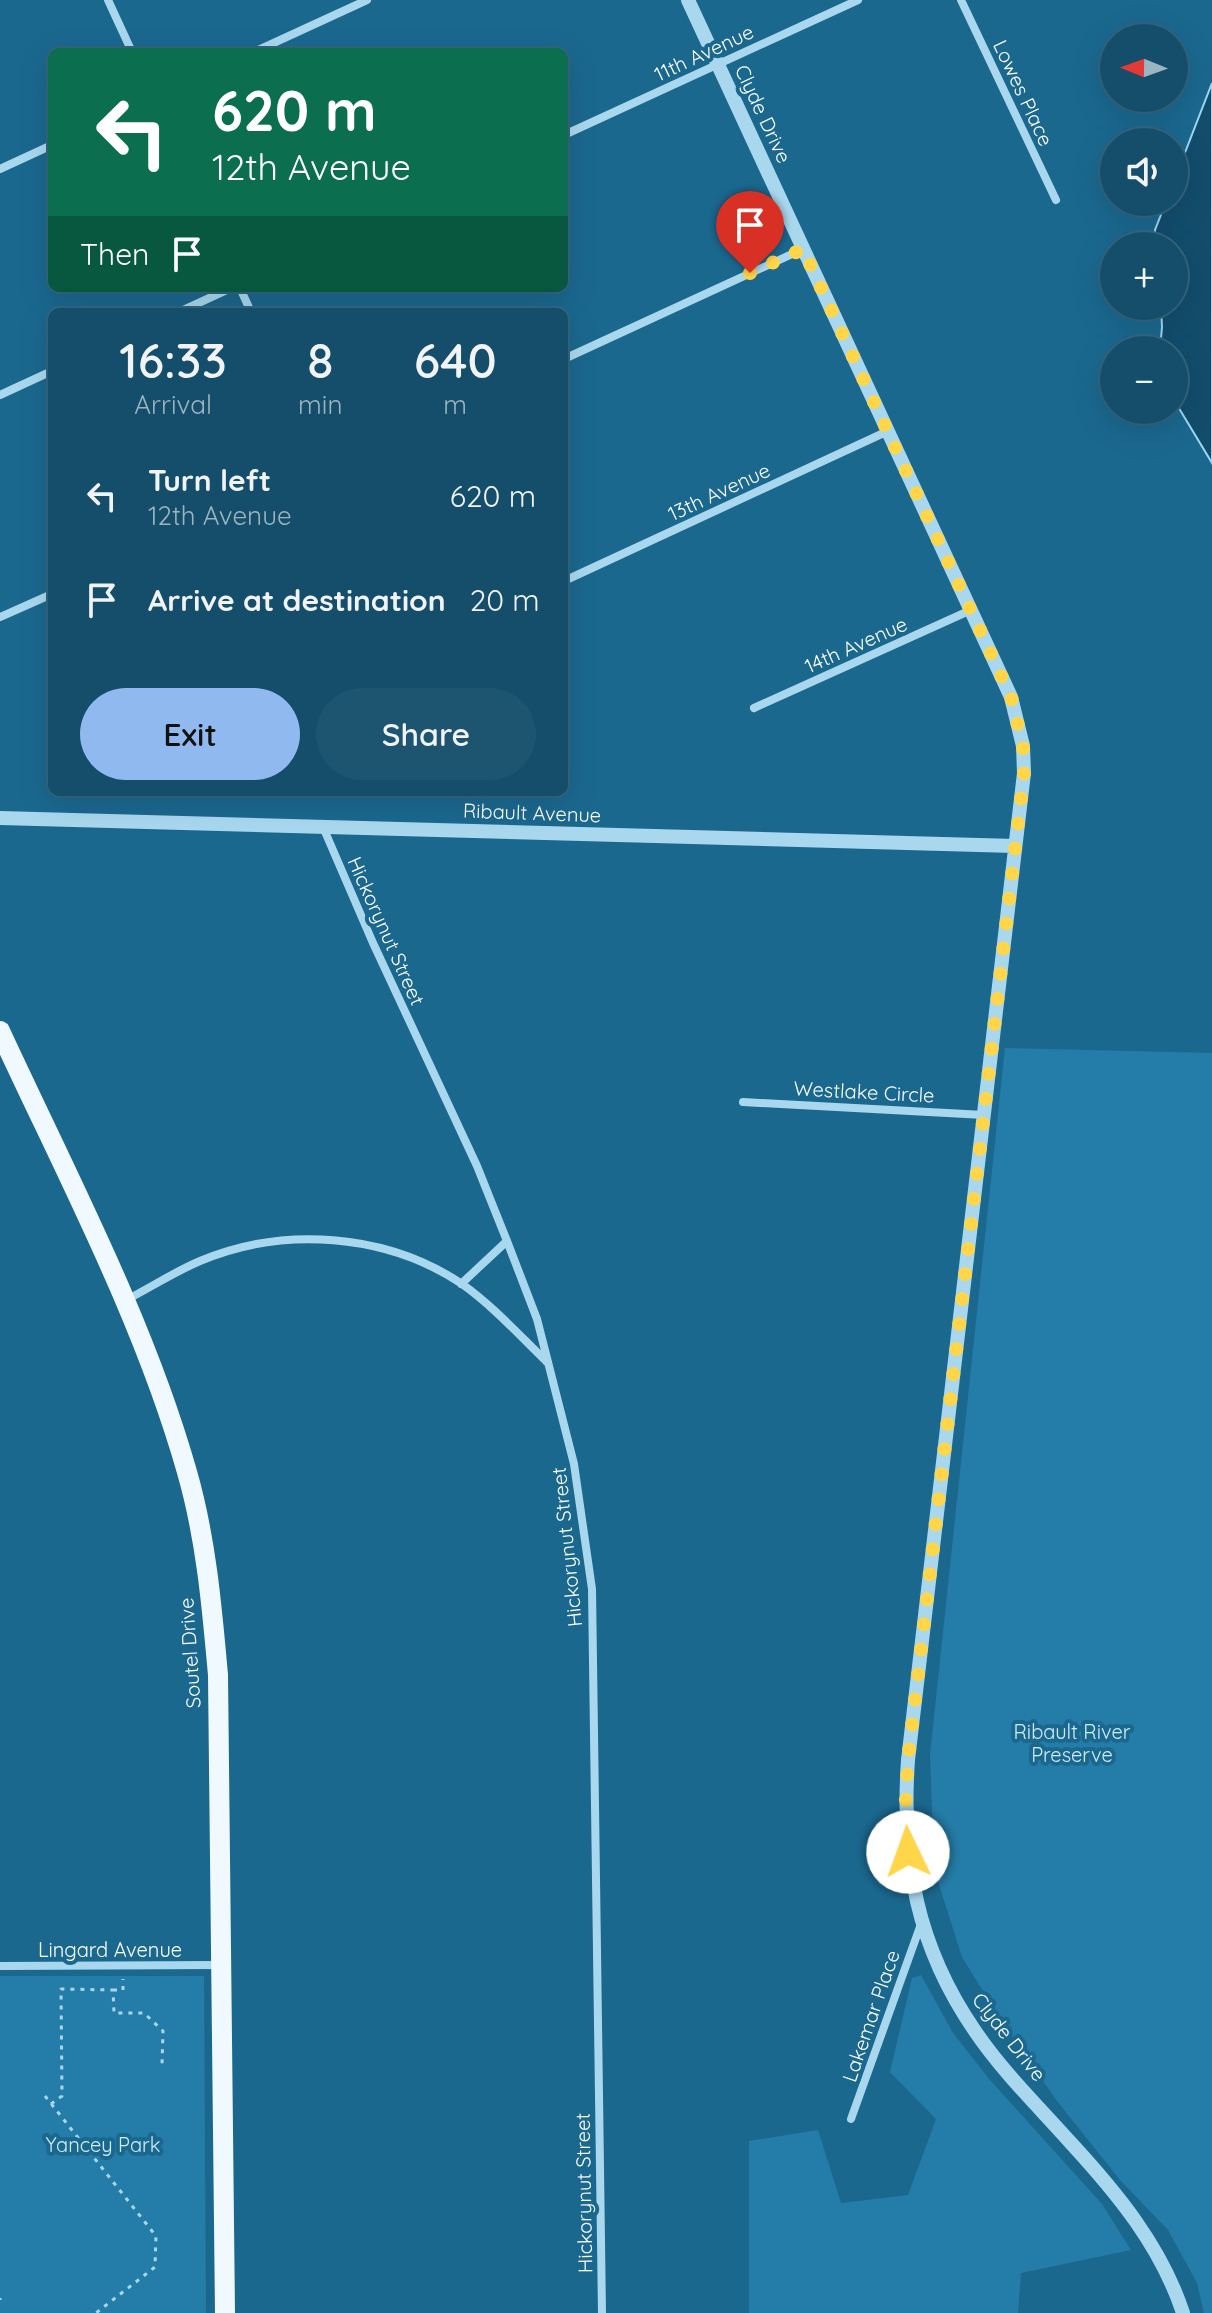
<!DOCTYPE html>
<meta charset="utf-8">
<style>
:root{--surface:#144e6b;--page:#1d5571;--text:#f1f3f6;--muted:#9db4c1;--line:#33657e;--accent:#90b9f0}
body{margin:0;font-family:Quicksand,sans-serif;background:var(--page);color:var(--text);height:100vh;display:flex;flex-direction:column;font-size:30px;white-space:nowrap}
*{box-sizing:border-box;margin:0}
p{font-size:26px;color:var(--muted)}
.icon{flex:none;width:44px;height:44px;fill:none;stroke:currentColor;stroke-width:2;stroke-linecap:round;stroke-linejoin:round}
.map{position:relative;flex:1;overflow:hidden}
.sheet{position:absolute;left:48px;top:308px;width:520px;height:488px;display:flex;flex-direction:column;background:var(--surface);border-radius:12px;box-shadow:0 8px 32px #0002,0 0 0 2px var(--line)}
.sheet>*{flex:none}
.hud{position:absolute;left:48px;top:48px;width:520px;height:244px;border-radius:12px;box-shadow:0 8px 32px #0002,0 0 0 2px var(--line);background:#0b6e4f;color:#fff;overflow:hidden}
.needle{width:52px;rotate:271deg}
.tools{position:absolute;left:1100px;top:24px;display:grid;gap:16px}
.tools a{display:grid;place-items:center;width:88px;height:88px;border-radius:50%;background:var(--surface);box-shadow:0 8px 32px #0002,0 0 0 2px var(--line);font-size:40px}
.pin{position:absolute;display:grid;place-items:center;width:68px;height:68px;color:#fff;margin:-82px -34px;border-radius:50% 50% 50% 0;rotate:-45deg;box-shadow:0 0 8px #0007}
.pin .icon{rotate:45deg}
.me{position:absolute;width:88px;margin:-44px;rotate:357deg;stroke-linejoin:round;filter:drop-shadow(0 0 6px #0008)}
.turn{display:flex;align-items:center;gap:28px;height:168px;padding:0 32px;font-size:36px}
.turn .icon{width:104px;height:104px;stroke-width:2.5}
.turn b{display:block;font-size:56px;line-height:68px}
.then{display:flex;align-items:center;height:76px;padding:0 32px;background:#0003;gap:16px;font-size:30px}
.eta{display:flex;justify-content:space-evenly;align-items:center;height:136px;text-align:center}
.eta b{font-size:48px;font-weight:600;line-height:56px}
.primary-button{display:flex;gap:16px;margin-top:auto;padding:16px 32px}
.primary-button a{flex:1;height:92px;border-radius:48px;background:var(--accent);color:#111;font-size:32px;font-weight:600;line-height:92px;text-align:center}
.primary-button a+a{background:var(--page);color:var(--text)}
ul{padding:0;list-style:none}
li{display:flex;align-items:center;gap:24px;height:104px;padding:0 32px}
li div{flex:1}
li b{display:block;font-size:30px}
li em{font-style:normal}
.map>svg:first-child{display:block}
.green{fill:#247da8}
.water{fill:#124d6d;stroke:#9cd6f0;stroke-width:2}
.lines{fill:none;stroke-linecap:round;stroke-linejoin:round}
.path{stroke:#a9d8ee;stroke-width:3;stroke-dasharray:4 6;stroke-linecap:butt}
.minor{stroke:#a9d8ee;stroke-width:8}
.tertiary{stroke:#a9d8ee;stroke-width:14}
.primary{stroke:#f0f9ff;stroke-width:20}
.route{stroke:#ffd54a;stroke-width:14;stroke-dasharray:0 25.2}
.labels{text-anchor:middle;stroke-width:8;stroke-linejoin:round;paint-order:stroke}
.street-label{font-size:20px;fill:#fff;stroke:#1b688f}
.park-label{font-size:20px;fill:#cfecfa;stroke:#1b688f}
</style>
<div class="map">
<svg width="1212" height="2313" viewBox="0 0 1212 2313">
<rect width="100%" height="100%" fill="#1b688f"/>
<path class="green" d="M1005,1048L1212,1053V2313H1204L1197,2283L1168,2230L1120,2180L1057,2101L1002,2022L962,1957L934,1869L930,1755Z
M921,1975L953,2033L990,2080L1102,2204L1131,2250L1021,2273L1018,2313H749V2141L818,2130L841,2203L908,2195L936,2119L890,2072L912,1978Z
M204,1976L206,2313H0V1976Z"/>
<path class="water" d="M1212,83V463L1174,400V350H1160L1162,327L1161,306H1174V246H1156L1155,230L1166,202H1174V181Z"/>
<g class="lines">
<path class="path" d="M113,1990H123V1979
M45,2096L156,2236L155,2267L96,2313
M51,2104L62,2096L61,1989L113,1990L114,2013H144L163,2031L162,2064
M0,2298V2300"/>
<path class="minor" d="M108,0L132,52
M961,0L1056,200
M254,52L367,0
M564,135L858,0
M0,169L52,145
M240,288L251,312
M179,312L231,288
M564,359L803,249
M0,395L52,371
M564,581L888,431
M0,617L52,594
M754,708L971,610
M323,827L373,943L477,1166L507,1241L537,1319L574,1464L592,1589L602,2313
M743,1102L984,1115
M461,1284L507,1241
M124,1301C150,1288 174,1272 200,1261C283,1226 386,1233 462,1284C493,1306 520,1336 547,1362
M0,1966L220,1965
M851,2119L921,1924"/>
<path class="tertiary" d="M688,0L1011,697L1023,746L1024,773L908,1760C901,1861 917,1947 975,2031C1002,2071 1038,2106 1070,2142C1117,2193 1161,2246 1183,2313
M0,818L1015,846"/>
<path class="primary" d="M0,1031C66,1174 144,1320 187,1472C206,1538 212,1607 218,1675L225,2313"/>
</g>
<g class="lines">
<path class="route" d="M750,273L803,249L1011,697L1023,746L1024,773L908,1760L905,1817L908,1852"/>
</g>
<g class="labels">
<g class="street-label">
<text transform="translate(704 53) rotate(-25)" y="7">11th Avenue</text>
<text transform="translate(1023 93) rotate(65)" y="7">Lowes Place</text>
<text transform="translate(763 114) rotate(65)" y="7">Clyde Drive</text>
<text transform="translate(719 492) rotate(-25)" y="7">13th Avenue</text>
<text transform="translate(856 645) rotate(-24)" y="7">14th Avenue</text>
<text transform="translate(532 813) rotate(2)" y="7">Ribault Avenue</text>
<text transform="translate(386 931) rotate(66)" y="7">Hickorynut Street</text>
<text transform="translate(864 1092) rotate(3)" y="7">Westlake Circle</text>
<text transform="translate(567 1547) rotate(-96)" y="7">Hickorynut Street</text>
<text transform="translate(190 1653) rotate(-94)" y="7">Soutel Drive</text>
<text x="110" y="1957">Lingard Avenue</text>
<text transform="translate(871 2016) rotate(-71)" y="7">Lakemar Place</text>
<text transform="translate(1009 2037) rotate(52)" y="7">Clyde Drive</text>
<text transform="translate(584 2193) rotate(-91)" y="7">Hickorynut Street</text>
</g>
<g class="park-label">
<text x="1072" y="1739">Ribault River<tspan x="1072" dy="23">Preserve</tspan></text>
<text x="103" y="2152">Yancey Park</text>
</g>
</g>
</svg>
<div class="tools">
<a><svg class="needle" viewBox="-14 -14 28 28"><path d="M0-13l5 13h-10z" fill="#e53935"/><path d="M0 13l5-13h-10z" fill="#9db4c1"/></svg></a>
<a><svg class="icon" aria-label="sound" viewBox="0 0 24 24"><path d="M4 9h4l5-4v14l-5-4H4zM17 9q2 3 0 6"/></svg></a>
<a>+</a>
<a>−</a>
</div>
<div class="pin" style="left:750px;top:273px;background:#d93025"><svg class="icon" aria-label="arrive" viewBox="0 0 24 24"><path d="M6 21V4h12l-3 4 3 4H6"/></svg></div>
<svg class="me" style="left:908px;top:1852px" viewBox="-20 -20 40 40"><circle r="19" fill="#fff"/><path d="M0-13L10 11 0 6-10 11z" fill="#ffd54a"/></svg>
<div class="hud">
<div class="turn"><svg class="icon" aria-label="left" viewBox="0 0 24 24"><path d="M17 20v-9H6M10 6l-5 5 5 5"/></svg><div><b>620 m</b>12th Avenue</div></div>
<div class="then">Then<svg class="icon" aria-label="arrive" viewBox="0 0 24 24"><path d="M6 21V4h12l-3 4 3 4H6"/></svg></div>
</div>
<section class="sheet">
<div class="eta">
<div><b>16:33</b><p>Arrival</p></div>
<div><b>8</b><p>min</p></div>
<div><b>640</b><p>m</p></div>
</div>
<ul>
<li><svg class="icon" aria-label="left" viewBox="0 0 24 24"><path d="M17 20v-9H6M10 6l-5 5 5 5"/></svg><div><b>Turn left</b><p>12th Avenue</p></div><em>620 m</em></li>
<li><svg class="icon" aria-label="arrive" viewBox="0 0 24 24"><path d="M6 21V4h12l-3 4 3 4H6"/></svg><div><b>Arrive at destination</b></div><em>20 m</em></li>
</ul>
<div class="primary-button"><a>Exit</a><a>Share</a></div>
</section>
</div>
